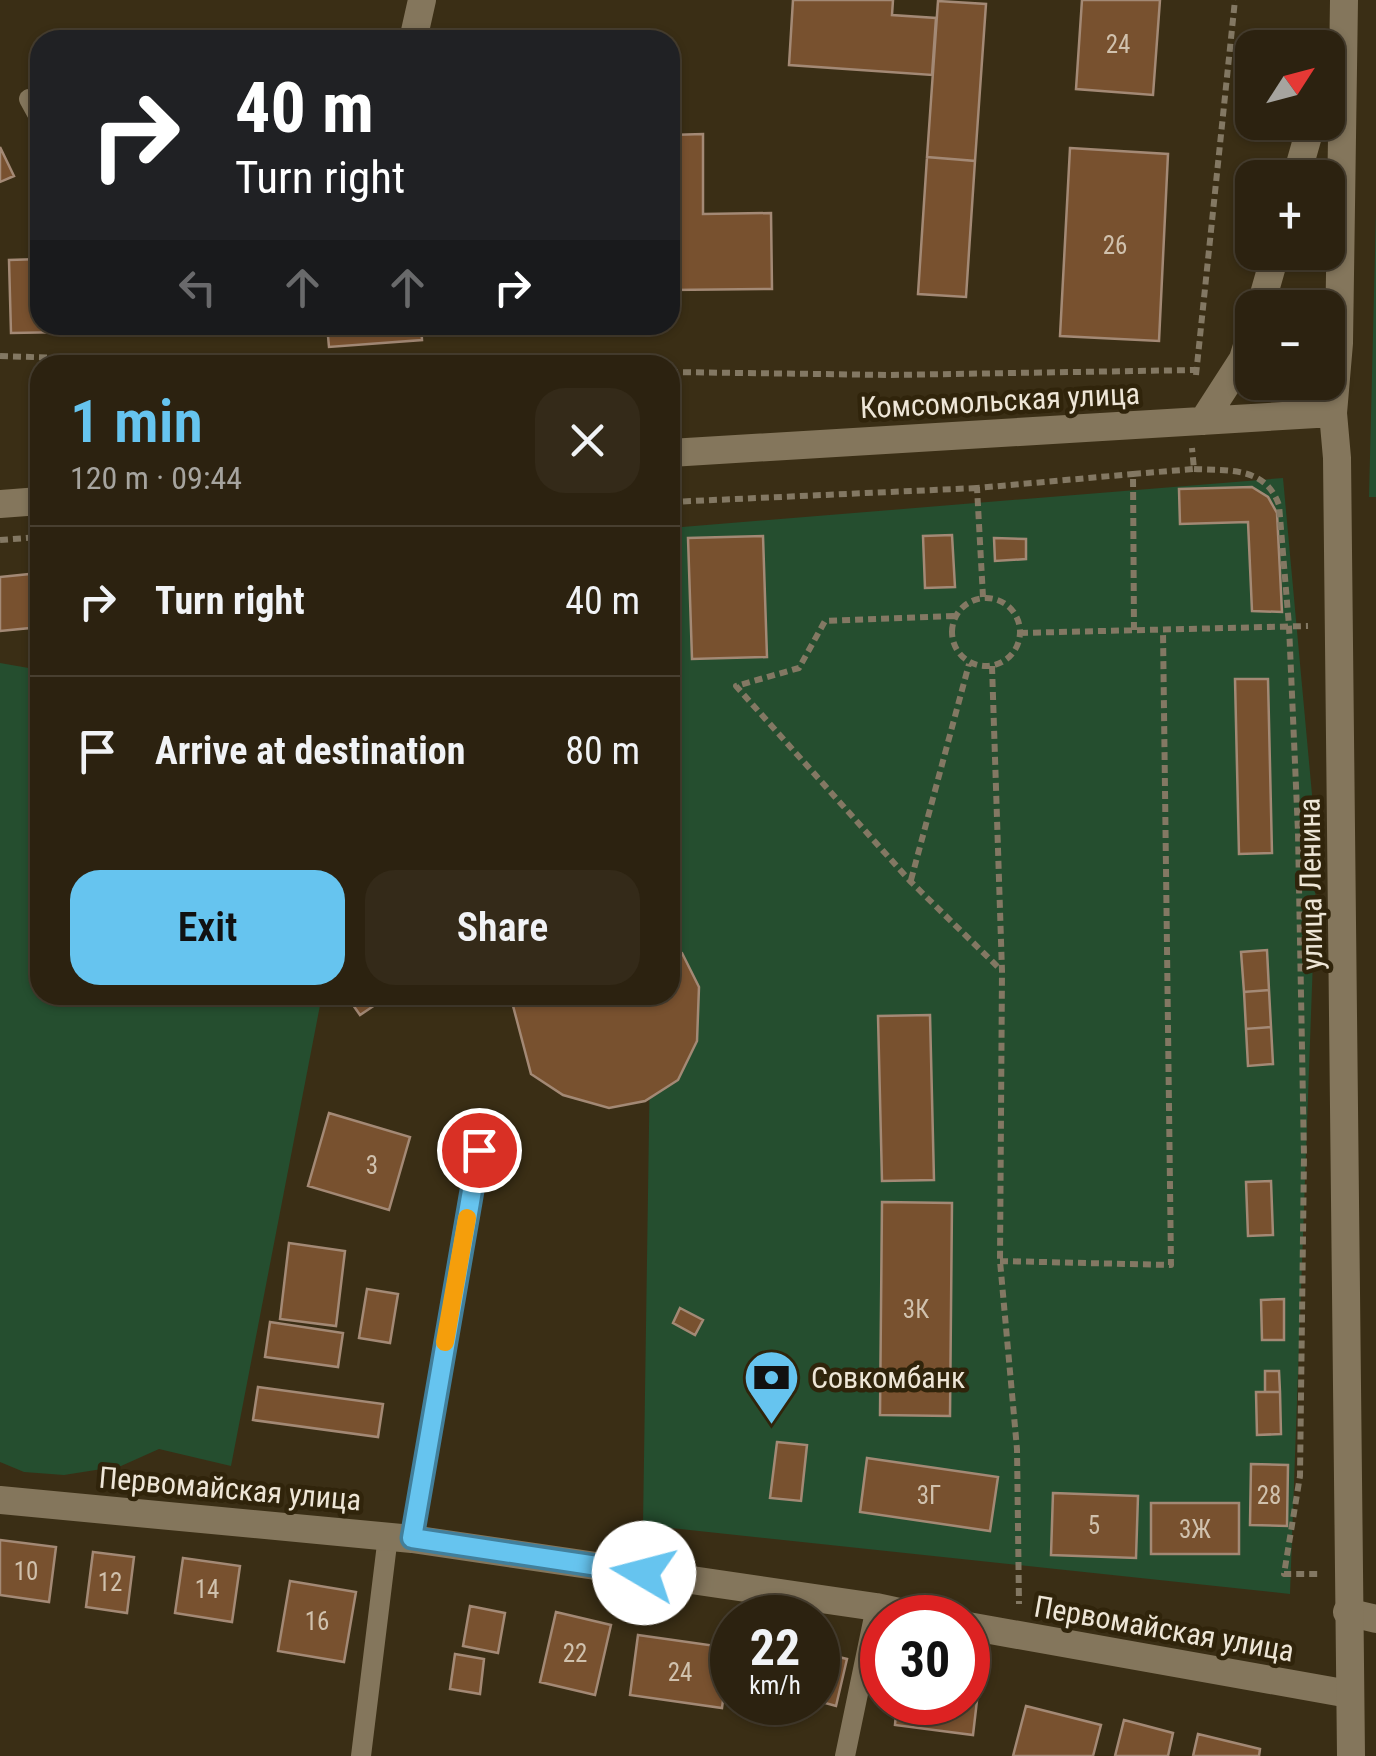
<!DOCTYPE html>
<meta charset="utf-8">
<style>
:root{--surface:#2c2210;--page:#342a19;--text:#f1f3f6;--muted:#a6a49f;--line:#483f30;--accent:#66c4ef}
body{margin:0;font-family:"Roboto Condensed",sans-serif;background:var(--page);color:var(--text);height:100vh;display:flex;flex-direction:column;font-size:38px;white-space:nowrap}
*{box-sizing:border-box;margin:0}
p{font-size:32px;color:var(--muted)}
.icon{flex:none;width:55px;height:55px;fill:none;stroke:currentColor;stroke-width:2;stroke-linecap:round;stroke-linejoin:round}
.map{position:relative;flex:1;overflow:hidden}
.details{position:absolute;left:30px;top:355px;width:650px;height:650px;display:flex;flex-direction:column;background:var(--surface);border-radius:30px;box-shadow:0 2px 8px #0004,0 0 0 2px var(--line)}
.details>*{flex:none}
.guide{position:absolute;left:30px;top:30px;width:650px;height:305px;border-radius:30px;box-shadow:0 2px 8px #0004,0 0 0 2px var(--line);background:#202124;color:#fff;overflow:hidden}
.needle{width:65px;rotate:54deg}
.buttons{position:absolute;left:1235px;top:30px;display:grid;gap:20px}
.buttons a{display:grid;place-items:center;width:110px;height:110px;border-radius:20px;background:var(--surface);box-shadow:0 2px 8px #0004,0 0 0 2px var(--line);font-size:50px}
.speed{position:absolute;left:710px;top:1595px;display:flex;gap:20px;font-size:50px;font-weight:700;text-align:center}
.speed>*{display:grid;place-content:center;width:130px;height:130px;border-radius:50%;background:var(--surface);box-shadow:0 2px 8px #0004,0 0 0 2px var(--line);line-height:1}
.speed small{font-size:25px;font-weight:400}
.speed .limit{border:15px solid #d22;background:#fff;color:#111}
.pin{position:absolute;display:grid;place-items:center;width:85px;height:85px;color:#fff;margin:-42px;border:5px solid #fff;border-radius:50%;box-shadow:0 2px 10px #0007}
.me{position:absolute;width:110px;margin:-55px;rotate:278deg;stroke-linejoin:round;filter:drop-shadow(0 0 8px #0008)}
.turn{display:flex;align-items:center;gap:35px;height:210px;padding:0 40px;font-size:45px}
.turn .icon{width:130px;height:130px;stroke-width:2.5}
.turn b{display:block;font-size:70px;line-height:85px}
.lanes{display:flex;align-items:center;height:95px;padding:0 40px;background:#0003;justify-content:center;gap:50px;direction:ltr}
.lanes .off{opacity:.35}
.round{display:grid;place-items:center;flex:none;width:105px;height:105px;border-radius:30px;background:var(--page)}
.summary{display:flex;align-items:center;justify-content:space-between;height:170px;padding:0 40px}
h1{font-size:60px;font-weight:600;line-height:75px;color:var(--accent)}
.primary-button{display:flex;gap:20px;margin-top:auto;padding:20px 40px}
.primary-button a{flex:1;height:115px;border-radius:30px;background:var(--accent);color:#111;font-size:40px;font-weight:600;line-height:115px;text-align:center}
.primary-button a+a{background:var(--page);color:var(--text)}
ul{padding:0;list-style:none}
li{display:flex;align-items:center;gap:30px;height:150px;padding:0 40px;border-top:2px solid var(--line)}
li div{flex:1}
li b{display:block;font-size:38px}
li em{font-style:normal}
.map>svg:first-child{display:block}
.green{fill:#254e2f}
.building{fill:#78512f;stroke:#a38975;stroke-width:2.5}
.lines{fill:none;stroke-linecap:round;stroke-linejoin:round}
.path{stroke:#837863;stroke-width:6;stroke-dasharray:8 5;stroke-linecap:butt}
.service{stroke:#84765c;stroke-width:20}
.minor{stroke:#84765c;stroke-width:28}
.tertiary{stroke:#84765c;stroke-width:28}
.route-casing{stroke:#427f9b;stroke-width:25}
.route{stroke:#66c4ef;stroke-width:18}
.slow{stroke:#f59e0b;stroke-width:18}
.labels{text-anchor:middle;stroke-width:9;stroke-linejoin:round;paint-order:stroke}
.number-label{font-size:25px;fill:#d0c1ad}
.street-label{font-size:30px;fill:#eee6d7;stroke:#30240b}
.poi-label{font-size:30px;fill:#eee6d7;stroke:#30240b;text-anchor:start}
</style>
<div class="map">
<svg width="1376" height="1756" viewBox="0 0 1376 1756">
<rect width="100%" height="100%" fill="#3a2e15"/>
<path class="green" d="M1376,212V497H1369Z
M1283,478L1317,849L1290,1594L643,1525L651,995H670V528Z
M0,663L40,670V995H322L231,1466L159,1449L121,1466L64,1475L24,1472L0,1462Z"/>
<path class="building" d="M793,0H893L892,15L936,18L932,75L789,65Z
M1082,0H1160L1153,95L1076,89Z
M938,1L986,4L975,161L927,157Z
M476,35L561,36V40H476Z
M703,134V214L771,213L772,289L670,290V135Z
M0,147L14,176L0,182Z
M1070,148L1168,154L1159,341L1060,336Z
M927,157L975,161L966,297L918,294Z
M40,259V325H242V329L11,333L9,260Z
M327,325H421L422,340L329,347Z
M1252,487L1268,497L1277,513L1282,612L1252,611L1248,522L1180,524L1179,489Z
M952,535L955,587L925,588L923,536Z
M763,536L767,657L692,659L688,538Z
M994,538L1026,539V559L995,561Z
M40,573V627L0,631V577Z
M1235,679H1268L1272,853L1239,854Z
M670,945L682,953L699,987L697,1041L678,1080L645,1101L609,1108L563,1095L531,1074L512,1002L515,995H670Z
M1267,950L1269,990L1244,992L1241,952Z
M1269,990L1271,1027L1246,1029L1244,992Z
M346,995H377L381,1001L360,1015Z
M930,1015L934,1180L882,1181L878,1016Z
M1271,1027L1273,1064L1248,1066L1246,1029Z
M329,1113L410,1137L389,1210L308,1186Z
M1271,1181L1273,1235L1248,1236L1246,1182Z
M882,1202L952,1203L950,1416L880,1415Z
M289,1243L345,1251L336,1326L280,1319Z
M367,1289L398,1294L390,1343L359,1338Z
M1284,1299V1340H1262L1261,1300Z
M680,1308L703,1320L695,1335L673,1323Z
M270,1322L343,1333L338,1367L265,1357Z
M1265,1371H1279L1280,1392H1265Z
M258,1387L383,1404L378,1437L253,1420Z
M1256,1392H1280L1281,1434L1257,1435Z
M777,1442L807,1445L801,1501L770,1498Z
M867,1458L998,1477L990,1531L860,1512Z
M1251,1464L1288,1465L1287,1526L1250,1525Z
M1053,1493L1138,1496L1136,1558L1051,1555Z
M1151,1503H1239V1554H1151Z
M0,1540L56,1547L49,1602L0,1595Z
M93,1552L134,1557L127,1613L86,1607Z
M183,1558L240,1566L232,1622L175,1613Z
M290,1581L356,1592L344,1662L278,1651Z
M470,1606L505,1613L498,1653L463,1646Z
M556,1612L611,1625L595,1695L540,1682Z
M638,1635L730,1648L722,1708L630,1695Z
M818,1652L847,1659L836,1706L818,1701Z
M455,1654L484,1659L480,1694L450,1689Z
M968,1681L979,1683L973,1735L895,1725L897,1702H968Z
M1026,1706L1101,1725L1093,1756H1013Z
M1124,1720L1173,1733L1168,1756H1115Z
M1198,1734L1260,1749L1259,1756H1193Z"/>
<g class="lines">
<path class="path" d="M0,356L272,365
M670,372L891,375L1196,370
M1196,375L1235,0
M1194,469C1229,471 1265,466 1279,505L1289,626L1298,832L1304,1156L1300,1476L1284,1574H1320
M670,502L977,488
M0,540L40,537
M983,597L977,488L1133,474
M952 632a34 34 0 1 1 68 0a34 34 0 1 1-68 0Z
M954,616L825,621L799,668L736,686L910,881L1001,970
M1134,630L1133,474L1194,469L1192,448
M1020,633L1308,626
M992,666L1002,971L1000,1261L1017,1449L1019,1604
M911,880L969,664
M1000,1261L1171,1265L1163,631"/>
<path class="service" d="M29,99L40,119
M412,1539L479,1150
M361,1756L388,1536
M845,1756L876,1607"/>
<path class="minor" d="M413,40L422,0
M0,1500L412,1539L876,1607L927,1618
M1347,1612L1376,1619
M968,1626L1349,1694"/>
<path class="tertiary" d="M1344,0L1339,343L1333,413L1337,458L1351,1756
M1296,178L1312,122
M1260,308L1276,252
M1203,421L1243,359L1252,330
M670,453L1333,413
M0,504L40,501"/>
</g>
<g class="lines">
<defs>
<path id="route" d="M479,1150L412,1538L644,1573"/>
</defs>
<use href="#route" class="route-casing"/>
<use href="#route" class="route"/>
<path class="slow" d="M445,1342L467,1218"/>
</g>
<defs>
<symbol id="bank-pin" viewBox="-11 -11 22 30"><path d="M0 17L-7.5 6A9.5 9.5 0 1 1 7.5 6Z" fill="#66c4ef" stroke="#30240b"/><path d="M-6-4H6V4H-6ZM0-2.3a2.3 2.3 0 1 0 0 4.6a2.3 2.3 0 1 0 0-4.6Z" fill="#111"/></symbol>
</defs>
<g fill-rule="evenodd">
<use href="#bank-pin" x="740" y="1346" width="63" height="86"/>
</g>
<g class="labels">
<g class="number-label">
<text x="1118" y="53">24</text>
<text x="1115" y="254">26</text>
<text x="372" y="1174">3</text>
<text x="916" y="1318">3К</text>
<text x="929" y="1504">3Г</text>
<text x="1269" y="1504">28</text>
<text x="1094" y="1534">5</text>
<text x="1195" y="1538">3Ж</text>
<text x="26" y="1580">10</text>
<text x="110" y="1591">12</text>
<text x="207" y="1598">14</text>
<text x="317" y="1630">16</text>
<text x="575" y="1662">22</text>
<text x="680" y="1681">24</text>
</g>
<g class="street-label">
<text transform="translate(1000 401) rotate(-3)" y="10">Комсомольская улица</text>
<text transform="translate(1311 884) rotate(-91)" y="10">улица Ленина</text>
<text transform="translate(230 1489) rotate(5)" y="10">Первомайская улица</text>
<text transform="translate(1164 1629) rotate(10)" y="10">Первомайская улица</text>
</g>
<g class="poi-label">
<text x="811" y="1388">Совкомбанк</text>
</g>
</g>
</svg>
<div class="buttons">
<a><svg class="needle" viewBox="-14 -14 28 28"><path d="M0-13l5 13h-10z" fill="#e53935"/><path d="M0 13l5-13h-10z" fill="#a6a49f"/></svg></a>
<a>+</a>
<a>−</a>
</div>
<div class="speed"><div>22<small>km/h</small></div><div class="limit">30</div></div>
<div class="pin" style="left:479px;top:1150px;background:#d93025"><svg class="icon" aria-label="arrive" viewBox="0 0 24 24"><path d="M6 21V4h12l-3 4 3 4H6"/></svg></div>
<svg class="me" style="left:644px;top:1573px" viewBox="-20 -20 40 40"><circle r="19" fill="#fff"/><path d="M0-13L10 11 0 6-10 11z" fill="#66c4ef"/></svg>
<div class="guide">
<div class="turn"><svg class="icon" aria-label="right" viewBox="0 0 24 24"><path d="M7 20v-9h11M14 6l5 5-5 5"/></svg><div><b>40 m</b>Turn right</div></div>
<div class="lanes"><svg class="icon off" aria-label="left" viewBox="0 0 24 24"><path d="M17 20v-9H6M10 6l-5 5 5 5"/></svg><svg class="icon off" aria-label="ahead" viewBox="0 0 24 24"><path d="M12 20V5M6 11l6-6 6 6"/></svg><svg class="icon off" aria-label="ahead" viewBox="0 0 24 24"><path d="M12 20V5M6 11l6-6 6 6"/></svg><svg class="icon" aria-label="right" viewBox="0 0 24 24"><path d="M7 20v-9h11M14 6l5 5-5 5"/></svg></div>
</div>
<section class="details">
<div class="summary"><div><h1>1 min</h1><p>120 m · 09:44</p></div><a class="round"><svg class="icon" aria-label="close" viewBox="0 0 24 24"><path d="M6 6l12 12M18 6L6 18"/></svg></a></div>
<ul>
<li><svg class="icon" aria-label="right" viewBox="0 0 24 24"><path d="M7 20v-9h11M14 6l5 5-5 5"/></svg><div><b>Turn right</b></div><em>40 m</em></li>
<li><svg class="icon" aria-label="arrive" viewBox="0 0 24 24"><path d="M6 21V4h12l-3 4 3 4H6"/></svg><div><b>Arrive at destination</b></div><em>80 m</em></li>
</ul>
<div class="primary-button"><a>Exit</a><a>Share</a></div>
</section>
</div>
